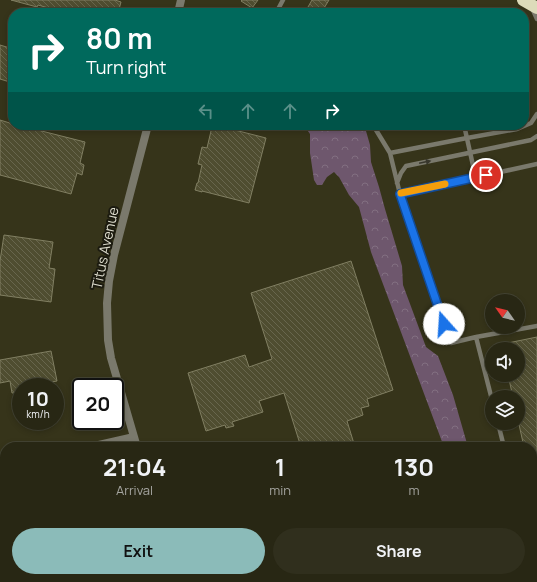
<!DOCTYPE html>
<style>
:root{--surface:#282714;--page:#302f1d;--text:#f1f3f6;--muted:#a5a5a0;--line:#444434;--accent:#8bbbb9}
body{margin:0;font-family:Manrope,sans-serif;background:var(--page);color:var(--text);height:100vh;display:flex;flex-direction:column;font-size:15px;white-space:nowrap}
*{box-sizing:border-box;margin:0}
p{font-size:13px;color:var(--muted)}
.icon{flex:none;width:22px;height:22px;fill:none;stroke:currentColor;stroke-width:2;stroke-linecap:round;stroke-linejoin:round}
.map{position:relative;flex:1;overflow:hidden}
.panel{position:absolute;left:0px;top:442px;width:537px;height:140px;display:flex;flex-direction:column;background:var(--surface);border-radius:16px 16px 0 0;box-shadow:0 2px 6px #0003,0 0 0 1px var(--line)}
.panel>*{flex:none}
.guide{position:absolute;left:8px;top:8px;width:521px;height:122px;border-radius:16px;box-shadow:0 2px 6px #0003,0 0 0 1px var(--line);background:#00695c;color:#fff;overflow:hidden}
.needle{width:26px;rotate:304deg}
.controls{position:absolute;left:485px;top:294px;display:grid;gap:8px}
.controls a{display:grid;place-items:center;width:40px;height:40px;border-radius:50%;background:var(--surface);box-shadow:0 2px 6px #0003,0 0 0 1px var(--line);font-size:20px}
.speed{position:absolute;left:12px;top:378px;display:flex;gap:8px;font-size:20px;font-weight:700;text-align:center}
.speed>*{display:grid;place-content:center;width:52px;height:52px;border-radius:50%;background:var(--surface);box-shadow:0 2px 6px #0003,0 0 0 1px var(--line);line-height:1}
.speed small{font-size:10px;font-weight:400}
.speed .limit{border:2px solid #111;border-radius:6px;background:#fff;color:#111}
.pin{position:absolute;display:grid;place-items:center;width:34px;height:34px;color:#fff;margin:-17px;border:2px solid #fff;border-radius:50%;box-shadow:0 1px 4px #0007}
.me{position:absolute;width:44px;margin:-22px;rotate:341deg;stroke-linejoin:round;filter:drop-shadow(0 0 3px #0008)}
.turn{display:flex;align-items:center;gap:14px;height:84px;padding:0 12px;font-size:18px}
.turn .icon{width:52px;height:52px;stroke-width:2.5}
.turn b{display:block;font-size:28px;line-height:34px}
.lanes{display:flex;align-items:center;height:38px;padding:0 12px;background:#0003;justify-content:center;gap:20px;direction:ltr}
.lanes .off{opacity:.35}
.eta{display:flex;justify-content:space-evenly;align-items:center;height:68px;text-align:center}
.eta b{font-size:24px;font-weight:700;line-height:28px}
.cta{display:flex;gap:8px;margin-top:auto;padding:8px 12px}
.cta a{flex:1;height:46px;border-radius:24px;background:var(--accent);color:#111;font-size:16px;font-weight:700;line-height:46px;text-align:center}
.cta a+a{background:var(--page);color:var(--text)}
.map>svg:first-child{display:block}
.forest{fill:url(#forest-crowns)}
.water{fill:url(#water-rules);stroke:#a4939e}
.building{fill:url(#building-back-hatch);stroke:#817f62}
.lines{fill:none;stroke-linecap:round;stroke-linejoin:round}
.lane{stroke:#7a796c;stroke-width:4.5}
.street{stroke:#7a796c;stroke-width:8}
.highway{stroke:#dddbba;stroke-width:12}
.oneway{fill:#38372c}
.route-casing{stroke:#114b97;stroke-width:10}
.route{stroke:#1a73e8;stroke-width:7}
.slow{stroke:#f59e0b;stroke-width:7}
.labels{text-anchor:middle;stroke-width:4;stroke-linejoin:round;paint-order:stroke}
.street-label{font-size:14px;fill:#dcdbcc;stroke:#1c1b10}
</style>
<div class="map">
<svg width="537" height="582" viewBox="0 0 537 582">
<defs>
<pattern id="forest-crowns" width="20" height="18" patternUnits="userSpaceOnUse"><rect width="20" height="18" fill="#6e576d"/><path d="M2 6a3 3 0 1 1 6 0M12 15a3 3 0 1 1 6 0" fill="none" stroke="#826f81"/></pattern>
<pattern id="water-rules" width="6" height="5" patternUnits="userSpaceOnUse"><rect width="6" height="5" fill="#8c748b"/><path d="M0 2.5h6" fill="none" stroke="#6e606c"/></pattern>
<pattern id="building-back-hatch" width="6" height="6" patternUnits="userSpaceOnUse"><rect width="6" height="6" fill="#4f4d30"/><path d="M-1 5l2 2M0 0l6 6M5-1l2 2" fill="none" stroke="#68664d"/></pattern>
</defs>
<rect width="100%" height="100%" fill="#36341a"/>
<path class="forest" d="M304,125H361L366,131L370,145L371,162L379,187L385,209L402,266L403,285L426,347L438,356L453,395L468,447H444L371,252L359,207L349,195L339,177L334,172L327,177L322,185H317L314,180L310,153V134Z
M537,504V522L532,523V505Z
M483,577H501L503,582H484Z"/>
<path class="water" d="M537,522V582H503L501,577H532V523Z"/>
<path class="building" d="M11,0H115L121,2L118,13H66L38,5L37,7Z
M242,0H258L252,8L241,1Z
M312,0H329L321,13H306L309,8L308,7Z
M0,45L13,49V83L0,79Z
M0,120L13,124V125H18L85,142L80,163L84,165L82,175L77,173L71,194L0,175Z
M211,125H219V126L266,138L249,203L202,191V192L195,190L197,183H198L202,165L198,164L202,147L207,148L211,131L210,130Z
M4,235L53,242L49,268L55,269L51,302L0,295V261Z
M351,261L393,390L367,399L369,406L361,408L363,415L347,421L355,447H301L284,393L259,401L263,412L232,422L234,426L226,428L225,425L206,431L188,373L245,355L249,367L272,359L251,293Z
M537,337V491L533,492L532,487V447H524L518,420V397H513L508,375H518V349H504L503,344Z
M51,351L57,381L40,384V387H21V392L12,393L10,381L0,383V360Z
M15,577H106L107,582H16Z"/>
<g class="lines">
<path class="lane" d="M532,8L537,19
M276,13L283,0
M373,125L390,153L400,194L451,343L476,337L537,326
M464,125L478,188
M390,153L467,138L517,129L531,123L537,114
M397,183L401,173L406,166L531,140L537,136
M400,194L537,164
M476,337L492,400
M498,423L504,447
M532,501L537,500"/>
<path class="street" d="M178,13L181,0
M90,447L134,437
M137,447L111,358L108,340L107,303L109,281L114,255L148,125
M0,468L5,467
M180,577L181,582"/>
<path class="highway" d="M523,0L537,8"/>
</g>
<defs><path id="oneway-solid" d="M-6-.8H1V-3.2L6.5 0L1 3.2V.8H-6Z"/></defs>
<use class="oneway" href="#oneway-solid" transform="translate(425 162) rotate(-12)"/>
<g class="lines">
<defs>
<path id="route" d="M444,324L400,194L486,175"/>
</defs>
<use href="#route" class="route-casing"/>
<use href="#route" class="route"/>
<path class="slow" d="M401,193L445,184"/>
</g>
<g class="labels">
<g class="street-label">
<text transform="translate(105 248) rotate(-78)" y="5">Titus Avenue</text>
</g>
</g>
</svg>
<div class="controls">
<a><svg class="needle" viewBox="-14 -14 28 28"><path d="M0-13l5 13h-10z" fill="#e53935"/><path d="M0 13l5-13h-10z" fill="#a5a5a0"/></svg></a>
<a><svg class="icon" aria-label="sound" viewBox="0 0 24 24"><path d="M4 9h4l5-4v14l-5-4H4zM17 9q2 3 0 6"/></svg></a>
<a><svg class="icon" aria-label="layers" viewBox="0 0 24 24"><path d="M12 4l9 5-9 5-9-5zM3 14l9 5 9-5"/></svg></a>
</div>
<div class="speed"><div>10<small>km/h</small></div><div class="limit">20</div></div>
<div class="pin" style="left:486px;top:175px;background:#d93025"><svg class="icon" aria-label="arrive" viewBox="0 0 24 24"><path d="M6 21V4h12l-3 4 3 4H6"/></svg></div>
<svg class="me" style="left:444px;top:324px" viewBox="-20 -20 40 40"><circle r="19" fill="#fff"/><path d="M0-13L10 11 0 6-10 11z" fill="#1a73e8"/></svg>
<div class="guide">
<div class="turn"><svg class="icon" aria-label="right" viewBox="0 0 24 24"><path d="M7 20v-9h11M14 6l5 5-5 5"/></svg><div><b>80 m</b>Turn right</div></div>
<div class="lanes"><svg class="icon off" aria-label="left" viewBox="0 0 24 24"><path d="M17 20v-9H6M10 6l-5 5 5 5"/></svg><svg class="icon off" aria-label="ahead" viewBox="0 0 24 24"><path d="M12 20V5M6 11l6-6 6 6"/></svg><svg class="icon off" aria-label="ahead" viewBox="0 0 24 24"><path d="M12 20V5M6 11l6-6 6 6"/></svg><svg class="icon" aria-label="right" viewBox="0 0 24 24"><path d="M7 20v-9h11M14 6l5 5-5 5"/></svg></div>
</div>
<section class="panel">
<div class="eta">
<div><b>21:04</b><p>Arrival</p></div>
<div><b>1</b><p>min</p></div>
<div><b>130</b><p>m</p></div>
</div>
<div class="cta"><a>Exit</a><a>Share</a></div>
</section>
</div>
